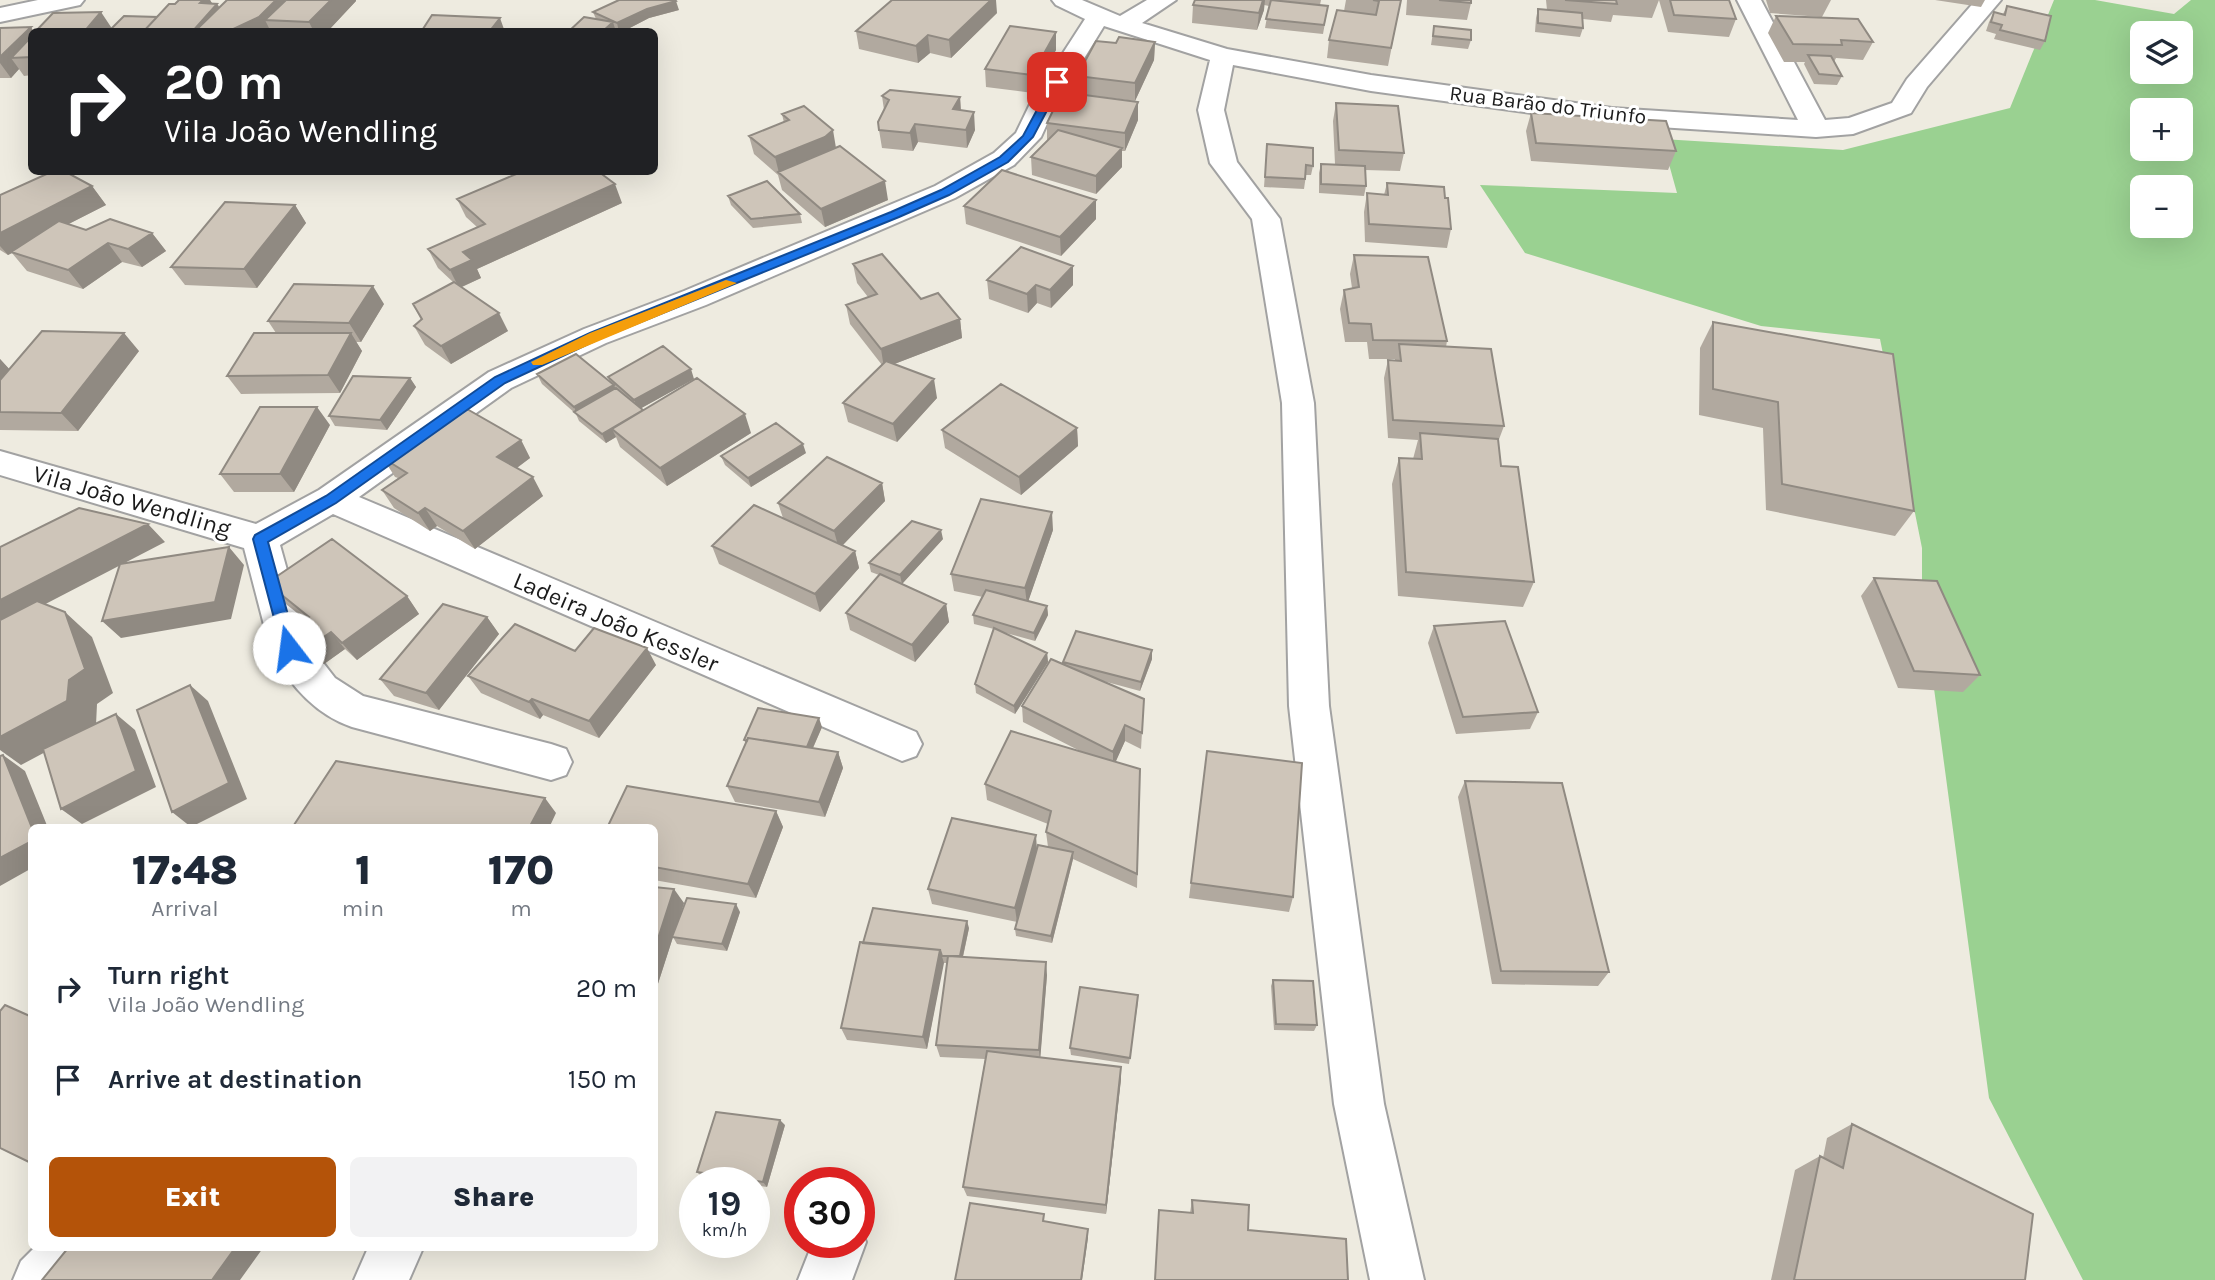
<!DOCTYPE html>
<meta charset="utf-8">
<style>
:root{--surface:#fff;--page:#f2f2f3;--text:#1f2937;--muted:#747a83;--accent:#b45309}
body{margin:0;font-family:Karla,sans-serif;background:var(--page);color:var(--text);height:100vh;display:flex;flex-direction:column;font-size:26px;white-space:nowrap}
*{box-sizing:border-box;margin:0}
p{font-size:23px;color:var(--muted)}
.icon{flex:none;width:38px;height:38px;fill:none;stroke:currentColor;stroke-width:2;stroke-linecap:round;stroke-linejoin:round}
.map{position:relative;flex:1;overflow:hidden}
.drawer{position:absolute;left:28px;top:824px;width:630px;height:427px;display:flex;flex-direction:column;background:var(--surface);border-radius:10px;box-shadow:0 7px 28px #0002}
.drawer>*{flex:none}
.banner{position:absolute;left:28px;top:28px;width:630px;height:147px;border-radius:10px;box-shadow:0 7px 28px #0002;background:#202124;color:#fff;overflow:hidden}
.tools{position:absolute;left:2130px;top:21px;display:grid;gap:14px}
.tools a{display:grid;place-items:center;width:63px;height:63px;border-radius:10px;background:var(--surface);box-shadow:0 7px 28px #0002;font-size:35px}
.speed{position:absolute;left:679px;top:1167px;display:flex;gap:14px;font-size:35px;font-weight:700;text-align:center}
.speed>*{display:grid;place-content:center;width:91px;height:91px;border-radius:50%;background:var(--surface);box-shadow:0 7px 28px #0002;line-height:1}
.speed small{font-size:18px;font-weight:400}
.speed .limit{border:10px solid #d22;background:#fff;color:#111}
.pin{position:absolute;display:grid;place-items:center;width:60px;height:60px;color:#fff;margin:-30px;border-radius:14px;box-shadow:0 4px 10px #0006}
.me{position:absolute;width:77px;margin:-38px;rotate:345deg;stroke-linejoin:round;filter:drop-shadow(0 0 5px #0008)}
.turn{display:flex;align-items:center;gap:24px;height:147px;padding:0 21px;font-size:32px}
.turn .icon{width:91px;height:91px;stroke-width:2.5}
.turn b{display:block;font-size:49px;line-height:60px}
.eta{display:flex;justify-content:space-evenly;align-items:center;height:119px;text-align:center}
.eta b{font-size:42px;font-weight:800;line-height:49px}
.primary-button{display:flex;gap:14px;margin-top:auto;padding:14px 21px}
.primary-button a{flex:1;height:80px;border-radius:10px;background:var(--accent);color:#fff;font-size:28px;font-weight:800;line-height:80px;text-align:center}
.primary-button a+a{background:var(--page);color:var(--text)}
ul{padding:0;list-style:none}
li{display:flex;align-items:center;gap:21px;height:91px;padding:0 21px}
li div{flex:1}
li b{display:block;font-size:26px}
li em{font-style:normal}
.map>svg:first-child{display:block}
.forest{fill:#9ad191;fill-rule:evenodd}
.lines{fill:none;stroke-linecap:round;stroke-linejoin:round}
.street-casing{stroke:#a2a2a2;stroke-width:4}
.street{fill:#fff;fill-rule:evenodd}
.wall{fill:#b1a99f}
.shaded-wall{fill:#908a82}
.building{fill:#cec5b9;stroke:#908a82;stroke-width:2}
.route{fill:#1a73e8;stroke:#114b97;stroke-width:2}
.slow{fill:#f59e0b}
.labels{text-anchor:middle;stroke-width:6;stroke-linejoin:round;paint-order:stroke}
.far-street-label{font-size:21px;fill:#1b1b1b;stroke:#fff}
.street-label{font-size:24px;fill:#1b1b1b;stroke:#fff}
</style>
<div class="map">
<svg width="2215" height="1280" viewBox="0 0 2215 1280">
<rect width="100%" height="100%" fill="#eeebe0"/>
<path class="forest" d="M2054,0H2095L2174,14L2191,0H2215V1280H2083L1989,1098L1922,599V548L1880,339L1761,326L1525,253L1480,185L1677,193L1662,139L1843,150L2010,108ZM2142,33H2180V72H2142ZM2142,110H2180V149H2142ZM2142,187H2180V226H2142Z"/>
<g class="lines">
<defs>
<path id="street" d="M38,0H84L80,5L0,22V8Z
M1052,0H1082L1120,16L1147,0H1176L1142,23L1227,49L1371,75L1612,108L1798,120L1737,0H1761L1825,120L1849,118L1892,103L1907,79L1976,0H2001L1927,87L1911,113L1853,134L1816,137L1612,124L1371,91L1233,65L1224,110L1237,162L1280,219L1314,403L1329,706L1384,1104L1424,1280H1370L1334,1104L1289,706L1282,403L1252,219L1210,163L1198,110L1210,60L1104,26L1056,104L1041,137L1014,165L955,198L706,305L606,343L511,388L359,497L916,732L922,744L916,756L902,761L333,514L280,545L307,642L335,678L363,696L551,744L566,749L572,762L566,775L551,780L352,727C314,714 288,683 270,648L244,548L0,475V451L256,524L319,490L489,372L584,329L684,291L935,186L994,153L1016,133L1030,104L1085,19L1056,5Z
M859,1225L866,1242L852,1280H798L813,1242H859Z
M34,1248H97L89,1267L77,1280H13L21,1261Z
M368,1248H423L409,1280H354Z"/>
</defs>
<use href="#street" class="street-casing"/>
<use href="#street" class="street"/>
</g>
<path class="wall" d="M179,0H210L212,3L217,4L220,7L227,0H356V1L327,32H35L112,28L157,17Z
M1195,0H1321L1320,5L1328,6L1323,34L1265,28L1269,6L1264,5V10L1257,30L1192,23L1193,5Z
M1346,0H1401L1388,66L1327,58L1329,40L1344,11Z
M1407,0H1471V3L1467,20L1406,15Z
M1546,0H1659L1652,18L1613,15L1611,22L1583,19V28L1580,37L1535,32L1536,18L1538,9L1547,10Z
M1659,0H1729L1736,19L1729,37L1668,32Z
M1766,0H1831L1822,17L1873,42L1863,60L1836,58L1834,62L1842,76L1837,85L1814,84L1804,64L1805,62H1784L1768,33L1776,16L1821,17L1770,13Z
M1935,0H1985L1981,7Z
M2007,6L2045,41L2040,50L1994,39L1996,34L1986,31L1989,22L1994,12L2003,14Z
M679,10L649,18L622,32L616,31L596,19L593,12Z
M997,13L951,58L930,53L918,63L859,49L856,31Z
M1434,26L1471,40L1468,49L1431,45Z
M0,28L32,32V75L24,76L19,69L11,78H0Z
M1056,32V50L1033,93L986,87L985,69Z
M1155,42L1154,60L1135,101L1078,94L1077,76L1116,43Z
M882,96L960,97L961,110L975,130L967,148L918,142L913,151L882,148L879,130L884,110Z
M1336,103L1404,153L1400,171L1365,170L1366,186L1364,196L1319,193V173L1321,164H1335L1333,121Z
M1531,113L1676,151L1668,170L1531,161L1526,131Z
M782,114L836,148L888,200L825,227L782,190L778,175L754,154L749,136L784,123Z
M1138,120L1125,151H1122V167L1096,194L1032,175L1031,157L1047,141V123Z
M1267,144L1313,166L1311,175H1306L1304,189L1264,187Z
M1387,183L1445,198L1451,229L1447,248L1365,242L1364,212L1367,193L1384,195Z
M92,186L106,205L68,224L86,230L152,233L166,251L142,267L122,262L83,289L27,271L12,253L8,255L0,250V195Z
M728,196L800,214L802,223L753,228L731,205Z
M457,199L622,203L477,269L481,278L462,287L508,331L451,364L425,345L414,326L421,320L413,304L453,282L438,268L428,249L477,227L466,217Z
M295,205L306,223L257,288L185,285L171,267Z
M964,206L1096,219L1061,256L966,224Z
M1354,255L1447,341L1446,347L1504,426L1498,442L1501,466L1534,582L1523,607L1398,596L1392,484L1399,458L1413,459L1418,440L1388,438L1384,378L1388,360H1395V359H1369L1367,342H1345L1340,309L1344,290L1352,288L1350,274Z
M853,264L960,319L962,338L894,364L937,398L897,442L848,422L843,403L882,365L850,324L846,305L868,297L857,283Z
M1073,266V285L1051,308L1037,303L1028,313L989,299L987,280Z
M384,304L361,342H356L362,351L340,393L241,394L227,376L276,333L268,321Z
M1713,322L1914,511L1895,536L1766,510L1763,428L1699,415L1700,348Z
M139,351L78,431L0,430V359L9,369Z
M537,374L610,382L608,377L694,379L641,408L643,410L751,433L667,486L620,447L616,437L606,443L579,421L576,414L542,384Z
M410,378L416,387L387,430L335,426L329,416Z
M330,425L294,492H234L220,474Z
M1077,428L1078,446L1021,495L945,448L942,430Z
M521,440L530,458L517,468L543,496L475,549L437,526L430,531L394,508L382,490L398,478L395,477L383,458Z
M806,453L751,487L725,465L721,456Z
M882,483L885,501L843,545L855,551L859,568L820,612L719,564L712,546L783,518L778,503Z
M1053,530L1028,601L1047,606L1048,615L1035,641L1002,632L1047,653L1048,662L1015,714L976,693L975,684L994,629L974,624L973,615L983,597L954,591L951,574Z
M943,539L902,584L946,604L949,622L915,662L850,630L846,613L879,575L871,572L869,563Z
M1874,578L1980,675L1963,692L1898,688L1861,596Z
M267,583L407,596L419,614L357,660L345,649L324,664L305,648L290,631L306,620L282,601Z
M487,617L499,634L439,710L394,696L380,679Z
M1434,626L1538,712L1530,729L1456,734L1428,643Z
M1152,650V659L1140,691L1103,681L1144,699L1141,749L1125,741L1115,762L1140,769L1137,888L1073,859L1052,943L1016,936L1015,929L1017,922L932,904L928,889L1037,848L1048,847L1046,832L1048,824L987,800L985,784L1082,752L1023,722L1022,706L1063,664V662Z
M575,651L656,665L599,738L543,715L540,719L481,693L468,676Z
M822,727L813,748L838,752L843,768L825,817L735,802L727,786L746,743L744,740Z
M1207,751L1293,897L1289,912L1189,898Z
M1465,781L1609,972L1598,986L1492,984L1458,797Z
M776,811L783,827L756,898L654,880V828Z
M654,887L684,903L676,926L740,912L727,951L677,944L673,937L654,996Z
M969,928L963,957L1047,975L1040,1058L1121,1079L1106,1214L967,1196L963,1187L985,1059L940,1057L936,1045L947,963H943L927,1049L847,1040L841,1028Z
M1273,980L1317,1025L1314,1031L1274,1030L1271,986Z
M1138,1002L1129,1064L1071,1055L1070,1048Z
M1852,1124L2025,1280H1771L1795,1170L1820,1156L1823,1158L1827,1138Z
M785,1125L767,1187L754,1185V1183H742L702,1177L697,1172Z
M1192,1200L1248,1230L1348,1280H1155L1159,1210L1190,1213Z"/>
<path class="shaded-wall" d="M203,0H210L214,7L217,4L227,21L218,32H192L200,3Z
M276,0H294L265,20L271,32H227Z
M331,0H356V1L327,32H314L309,22Z
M991,0H996L997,13L951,58L949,40Z
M1263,0H1265L1264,10L1257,30L1259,13Z
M676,1L679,10L649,18L622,32H619L617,23L647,9Z
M101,12L113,30L111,32H84Z
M500,18L505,32H489Z
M613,22L616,32H602Z
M31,27L34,32H32V57L11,58L19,69L11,78L0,63V57Z
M1056,32V50L1033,93L1032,75Z
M928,35L930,53L918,63L916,46Z
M1155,42L1154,60L1135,101V83Z
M960,97L961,115L953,109Z
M1138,102V120L1125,151V133Z
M974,112L975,130L967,148L966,130Z
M915,124L918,142L913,151L910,133Z
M833,130L836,148L779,173L775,157Z
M1122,148V167L1096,194V176Z
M885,181L888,200L825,227L821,209Z
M615,184L622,203L477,269L481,278L459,288L450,270L463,252Z
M92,186L106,205L8,255L0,246V233Z
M1096,200V219L1061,256L1060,237Z
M295,205L306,223L257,288L244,269Z
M152,233L166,251L142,267L128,249Z
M108,243L122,262L83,289L68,270Z
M1073,266V285L1051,308L1050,290Z
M1036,285L1037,303L1028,313L1027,294Z
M373,286L384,304L361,342L349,323Z
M499,313L508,331L451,364L441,346Z
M960,319L962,338L884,368L881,349Z
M124,333L139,351L78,431L61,413Z
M351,333L362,351L340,393L328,375Z
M0,359L12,372L0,380Z
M691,369L694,379L638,410L634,400Z
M410,378L416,387L387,430L380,420Z
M934,379L937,398L897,442L893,424Z
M614,385L618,395L577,414L574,407Z
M317,407L330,425L294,492L280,474Z
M643,410L612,429L616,437L606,443L602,434Z
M745,414L751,433L667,486L660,468Z
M1077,428L1078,446L1021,495L1019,477Z
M521,440L530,458L507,475L497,457Z
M803,444L806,453L751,487L748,478Z
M533,477L543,496L475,549L463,531Z
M882,483L885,501L839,549L834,531Z
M425,508L437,526L430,531L418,513Z
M1052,512L1053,530L1027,605L1025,588Z
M148,524L165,542L5,625L0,621V600Z
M941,530L943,539L902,584L900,575Z
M229,547L244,565L231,619L121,638L102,621Z
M855,551L859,568L820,612L815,594Z
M407,596L419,614L357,660L342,643Z
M946,604L949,622L915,662L912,645Z
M1047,606L1048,615L1035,641L1034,633Z
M65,612L92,637L113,693L97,704L96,725L21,765L0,750V734Z
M487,617L499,634L439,710L426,693Z
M331,632L345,649L324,664L309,647Z
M647,648L656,665L599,738L589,721Z
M1152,650V659L1140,691L1141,682Z
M1047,653L1048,662L1015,714L1014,706Z
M190,685L208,701L247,799L191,827L172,812Z
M532,699L543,715L540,719L529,702Z
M116,714L135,730L156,787L82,824L61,809Z
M819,718L822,727L808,759L805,751Z
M1125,725V741L1113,768V752Z
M838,752L843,768L825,817L819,802Z
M3,755L25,771L48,828H32Z
M545,798L556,813L549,828H529Z
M776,811L783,827L756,898L748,884Z
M1036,835L1037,850L1017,922L1015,908Z
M32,841V868L0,886V858Z
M1073,852V859L1052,943L1051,936Z
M674,889L684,903L654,996V951Z
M736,904L740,912L727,951L722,944Z
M967,921L969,928L961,965L959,959Z
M940,950L944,963L927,1049L923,1037Z
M1046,962L1047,975L1040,1062L1039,1050Z
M1121,1067V1079L1106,1214V1205Z
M780,1120L785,1125L767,1187L763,1182Z
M1088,1229V1238L1082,1280H1081Z
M235,1248H263L240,1280H212Z"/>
<path class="building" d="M179,0H203L200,3L217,4L192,32H143L169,4H175Z
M227,0H276L259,17L227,32H194Z
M286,0H331L309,22L265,20Z
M619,0H675L676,1L647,9L617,23L593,12Z
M892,0H991L949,40L928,35L916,46L856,31Z
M1195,0H1263L1259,13L1193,5Z
M1271,0L1328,6L1324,25L1266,19Z
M1373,0H1401L1391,48L1329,40L1337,10L1376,15L1379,1Z
M1439,0H1471V3Z
M1565,0H1616L1617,4Z
M1670,0H1729L1736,19L1674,15Z
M2007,6L2051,16L2045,41L2000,30L2002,25L1991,22L1994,12L2005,15Z
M1538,9L1582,13L1583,28L1538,23Z
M101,12L84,32H35L53,13Z
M432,15L500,18L489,32H421Z
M124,16L157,17L143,32H108Z
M1776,16L1858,19L1873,42L1841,40L1842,45L1793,44Z
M584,17L613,22L602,32H568Z
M1010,26L1056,32L1032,75L985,69Z
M1434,26L1471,30V40L1433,36Z
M31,27L0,57V28Z
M32,36V57L11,58Z
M1119,37L1155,42L1135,83L1077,76L1096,41L1116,43Z
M1808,55L1831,56L1842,76L1819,74Z
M890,90L960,97L953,109L974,112L966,130L915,124L910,133L879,130L878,122L889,100L882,96Z
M1062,92L1138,102L1125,133L1047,123Z
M1336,103L1398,106L1404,153L1339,150Z
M804,106L833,130L825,137L775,157L749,136L789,120L782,114Z
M1531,113L1666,121L1676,151L1536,143Z
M1058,130L1122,148L1096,176L1031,157Z
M1267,144L1313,148V166L1306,165L1305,179L1265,177Z
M840,146L885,181L821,209L778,172Z
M1321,164L1365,166L1366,186L1321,184Z
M1002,170L1096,200L1060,237L964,206Z
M51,172H66L92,186L0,233V195Z
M521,172H599L615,184L463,252L472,260L450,270L428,249L485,224L457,199Z
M767,181L800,214L751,219L728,196Z
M1387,183L1444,187L1445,198H1448L1451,229L1369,224L1367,193L1388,195Z
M225,202L295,205L244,269L171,267Z
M110,219L152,233L128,249L108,243L68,270L11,252L59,221L86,230Z
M1021,247L1073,266L1050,290L1036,285L1027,294L987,280Z
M882,254L921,299L938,293L960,319L881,349L846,305L877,294L853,264Z
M1354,255L1428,257L1447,341L1373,340L1371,324L1349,323L1344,290L1359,287Z
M454,282L499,313L441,346L414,326L422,319L413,304Z
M294,284L373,286L349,323L268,321Z
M1713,322L1893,354L1914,511L1782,484L1778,402L1713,389Z
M42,331L124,333L61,413L0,412V380Z
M254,333H351L328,375L227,376Z
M1399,344L1491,349L1504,426L1393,420L1388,360L1401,361Z
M663,346L691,369L634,400L608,377Z
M576,354L614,385L574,407L537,374Z
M886,361L934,379L893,424L843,403Z
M353,376L410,378L380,420L329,416Z
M697,378L745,414L660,468L612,429Z
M1001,384L1077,428L1019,477L942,430Z
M616,388L643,410L602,434L574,412Z
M460,405L521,440L497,457L533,477L463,531L425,508L418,513L382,490L407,473L383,458Z
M260,407H317L280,474H220Z
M776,423L803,444L748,478L721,456Z
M1420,433L1498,439L1501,466L1518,467L1534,582L1406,572L1399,458L1422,459Z
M827,457L882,483L834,531L778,503Z
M981,499L1052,512L1025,588L951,574Z
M754,505L855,551L815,594L712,546Z
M79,508L148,524L0,600V547Z
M912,521L941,530L900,575L869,563Z
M332,539L407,596L342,643L331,632L309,647L290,631L309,617L267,583Z
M229,547L215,602L102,621L120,564Z
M880,574L946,604L912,645L846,613Z
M1874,578L1937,581L1980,675L1914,671Z
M986,590L1047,606L1034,633L973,615Z
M37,601L65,612L85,669L69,680L67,701L0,737V620Z
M443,604L487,617L426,693L380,679Z
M1505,621L1538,712L1463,717L1434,626Z
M515,624L575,651L594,628L647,648L589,721L532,699L529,702L468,676Z
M994,628L1047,653L1014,706L975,684Z
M1076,631L1152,650L1141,682L1063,662Z
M1051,659L1144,699L1142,733L1125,725L1113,752L1022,706Z
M190,685L229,783L172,812L137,710Z
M758,708L819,718L807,747L748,738L747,741L744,740Z
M116,714L136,771L61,809L43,749Z
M1011,731L1140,769L1137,874L1046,832L1051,811L985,784Z
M748,738L838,752L819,802L727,786Z
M1207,751L1302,763L1293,897L1191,883Z
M3,755L32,828V841L0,858V756Z
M336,761L545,798L529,828H292Z
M1465,781L1562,783L1609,972L1501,971Z
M627,786L776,811L748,884L654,867V828H607Z
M952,818L1036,835L1015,908L928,889Z
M1038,845L1073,852L1051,936L1015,929Z
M654,887L674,889L654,951Z
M687,898L736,904L722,944L672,937Z
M873,908L967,921L960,956H942L940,950L863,943Z
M860,942L940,950L923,1037L841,1028Z
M948,956L1046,962L1039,1050L936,1045Z
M1273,980L1313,981L1317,1025L1276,1024Z
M1080,987L1138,995L1130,1058L1070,1048Z
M5,1005L32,1017V1160L29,1162L0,1148V1011Z
M987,1051L1121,1067L1106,1205L963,1187Z
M716,1112L780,1120L763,1182L697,1172Z
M1852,1124L2033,1214L2025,1280H1794L1820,1156L1843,1168Z
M1192,1200L1249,1205L1248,1230L1346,1239L1348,1280H1155L1159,1210L1193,1213Z
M970,1203L1044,1214L1043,1221L1088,1229L1081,1280H955Z
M68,1248H235L212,1280H42Z"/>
<path class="route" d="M1057,79L1062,82L1033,137L1008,162L949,195L899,217L599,339L505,383L336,503L268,542L297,648L289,654L283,652L253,539L255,535L326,496L495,377L590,333L891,212L941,190L1000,157L1023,136L1052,82Z"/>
<path class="slow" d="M726,280L737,283L542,365H533L531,362L590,333Z"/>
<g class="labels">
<g class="far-street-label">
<text transform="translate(1548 105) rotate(7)" y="7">Rua Barão do Triunfo</text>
</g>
<g class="street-label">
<text transform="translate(132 501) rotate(16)" y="8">Vila João Wendling</text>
<text transform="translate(616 622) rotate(23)" y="8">Ladeira João Kessler</text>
</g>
</g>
</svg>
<div class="tools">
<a><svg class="icon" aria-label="layers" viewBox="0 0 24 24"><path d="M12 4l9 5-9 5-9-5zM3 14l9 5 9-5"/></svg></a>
<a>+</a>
<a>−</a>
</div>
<div class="speed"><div>19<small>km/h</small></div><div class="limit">30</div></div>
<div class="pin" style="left:1057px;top:82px;background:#d93025"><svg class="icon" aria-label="arrive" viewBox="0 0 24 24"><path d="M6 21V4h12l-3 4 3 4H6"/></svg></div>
<svg class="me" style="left:289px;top:648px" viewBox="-20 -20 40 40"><circle r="19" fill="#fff"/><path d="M0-13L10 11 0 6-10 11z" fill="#1a73e8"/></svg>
<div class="banner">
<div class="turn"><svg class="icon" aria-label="right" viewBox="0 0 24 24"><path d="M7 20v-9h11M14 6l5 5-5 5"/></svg><div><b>20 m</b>Vila João Wendling</div></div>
</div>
<section class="drawer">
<div class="eta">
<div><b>17:48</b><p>Arrival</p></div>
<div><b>1</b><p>min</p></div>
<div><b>170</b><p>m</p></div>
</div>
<ul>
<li><svg class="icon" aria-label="right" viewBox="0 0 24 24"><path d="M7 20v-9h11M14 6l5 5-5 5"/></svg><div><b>Turn right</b><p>Vila João Wendling</p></div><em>20 m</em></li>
<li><svg class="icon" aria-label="arrive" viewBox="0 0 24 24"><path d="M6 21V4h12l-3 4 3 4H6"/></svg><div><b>Arrive at destination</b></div><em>150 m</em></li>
</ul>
<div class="primary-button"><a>Exit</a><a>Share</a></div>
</section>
</div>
